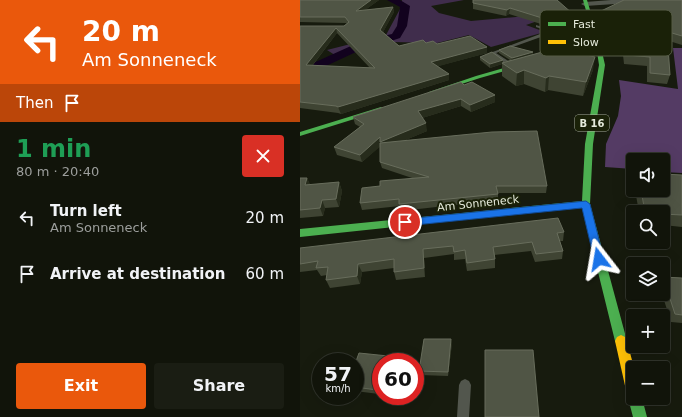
<!DOCTYPE html>
<meta charset="utf-8">
<style>
:root{--surface:#11140a;--page:#1a1d13;--text:#f1f3f6;--muted:#9c9e9c;--line:#30332b;--accent:#ea580c}
body{margin:0;font-family:"DejaVu Sans",sans-serif;background:var(--page);color:var(--text);height:100vh;display:flex;flex-direction:column;font-size:15px;white-space:nowrap}
*{box-sizing:border-box;margin:0}
p{font-size:13px;color:var(--muted)}
.icon{flex:none;width:22px;height:22px;fill:none;stroke:currentColor;stroke-width:2;stroke-linecap:round;stroke-linejoin:round}
.map{position:relative;flex:1;overflow:hidden}
.sheet{display:flex;flex-direction:column;background:var(--surface);width:300px}
.sheet>*{flex:none}
.hud{background:#ea580c;color:#fff;overflow:hidden}
.controls{position:absolute;left:326px;top:153px;display:grid;gap:8px}
.controls a{display:grid;place-items:center;width:44px;height:44px;border-radius:4px;background:var(--surface);box-shadow:0 4px 16px #0002,0 0 0 1px var(--line);font-size:20px}
.speed{position:absolute;left:12px;top:353px;display:flex;gap:8px;font-size:20px;font-weight:700;text-align:center}
.speed>*{display:grid;place-content:center;width:52px;height:52px;border-radius:50%;background:var(--surface);box-shadow:0 4px 16px #0002,0 0 0 1px var(--line);line-height:1}
.speed small{font-size:10px;font-weight:400}
.speed .limit{border:6px solid #d22;background:#fff;color:#111}
.pin{position:absolute;display:grid;place-items:center;width:34px;height:34px;color:#fff;margin:-17px;border:2px solid #fff;border-radius:50%;box-shadow:0 1px 4px #0007}
.me{position:absolute;width:44px;margin:-22px;rotate:346deg;stroke-linejoin:round;filter:drop-shadow(0 0 3px #0008)}
.turn{display:flex;align-items:center;gap:14px;height:84px;padding:0 16px;font-size:18px}
.turn .icon{width:52px;height:52px;stroke-width:2.5}
.turn b{display:block;font-size:28px;line-height:34px}
.then{display:flex;align-items:center;height:38px;padding:0 16px;background:#0003;gap:8px;font-size:15px}
.round{display:grid;place-items:center;flex:none;width:42px;height:42px;border-radius:4px;background:var(--page)}
.summary{display:flex;align-items:center;justify-content:space-between;height:68px;padding:0 16px}
h1{font-size:24px;font-weight:800;line-height:30px;color:#1e9e55}
.primary-button{display:flex;gap:8px;margin-top:auto;padding:8px 16px}
.primary-button a{flex:1;height:46px;border-radius:4px;background:var(--accent);color:#fff;font-size:16px;font-weight:800;line-height:46px;text-align:center}
.primary-button a+a{background:var(--page);color:var(--text)}
ul{padding:0;list-style:none}
li{display:flex;align-items:center;gap:12px;height:56px;padding:0 16px}
li div{flex:1}
li b{display:block;font-size:15px}
li em{font-style:normal}
main{display:flex;flex:1;min-height:0}
.map>svg:first-child{display:block}
.green{fill:#402d4c}
.forest{fill:#543b64}
.lines{fill:none;stroke-linecap:round;stroke-linejoin:round}
.canal{fill:#12021e;fill-rule:evenodd}
.lane{fill:#52564d;fill-rule:evenodd}
.street{fill:#52564d;fill-rule:evenodd}
.fast{fill:#4caf50;fill-rule:evenodd}
.slow{fill:#ffc107;fill-rule:evenodd}
.wall{fill:#3f4433;fill-rule:evenodd}
.shaded-wall{fill:#272c1c}
.building{fill:#505545;stroke:#686d5c;fill-rule:evenodd}
.route{fill:#1a73e8;stroke:#114b97}
.labels{text-anchor:middle;stroke-width:4;stroke-linejoin:round;paint-order:stroke}
.shield{fill:#1a2108;stroke:#a8ae9c;stroke-width:1}
.shield-label{font-size:10px;font-weight:bold;fill:#e5eadb}
.street-label{font-size:11px;fill:#e5eadb;stroke:#1a2108}
.key{fill:#1a2108;stroke:#575d47;stroke-width:1}
.key-label{font-size:11px;fill:#e5eadb}
</style>
<main>
<section class="sheet">
<div class="hud">
<div class="turn"><svg class="icon" aria-label="left" viewBox="0 0 24 24"><path d="M17 20v-9H6M10 6l-5 5 5 5"/></svg><div><b>20 m</b>Am Sonneneck</div></div>
<div class="then">Then<svg class="icon" aria-label="arrive" viewBox="0 0 24 24"><path d="M6 21V4h12l-3 4 3 4H6"/></svg></div>
</div>
<div class="summary"><div><h1>1 min</h1><p>80 m · 20:40</p></div><a class="round" style="background:#d93025;color:#fff"><svg class="icon" aria-label="close" viewBox="0 0 24 24"><path d="M6 6l12 12M18 6L6 18"/></svg></a></div>
<ul>
<li><svg class="icon" aria-label="left" viewBox="0 0 24 24"><path d="M17 20v-9H6M10 6l-5 5 5 5"/></svg><div><b>Turn left</b><p>Am Sonneneck</p></div><em>20 m</em></li>
<li><svg class="icon" aria-label="arrive" viewBox="0 0 24 24"><path d="M6 21V4h12l-3 4 3 4H6"/></svg><div><b>Arrive at destination</b></div><em>60 m</em></li>
</ul>
<div class="primary-button"><a>Exit</a><a>Share</a></div>
</section>
<div class="map">
<svg width="382" height="417" viewBox="0 0 382 417">
<rect width="100%" height="100%" fill="#171b0e"/>
<path class="green" d="M102,0H164L131,6L139,13L171,21L216,17L234,12L249,17L226,25L245,32L191,47L169,35L137,43L93,42L38,57L27,50L86,35L100,9Z"/>
<path class="forest" d="M373,48H382V173L363,172V160H333V169L305,167L306,144L318,116L321,96L319,80L378,89Z"/>
<g class="lines">
<path class="canal" d="M87,0H100L110,6L107,26L100,38L85,43L69,46L0,78V69L62,41L92,34L97,26L100,7Z"/>
<path class="lane" d="M236,25L274,37L277,49L273,50L270,39L252,33L196,53L216,66V68H212L190,53L248,31L236,27Z
M165,379L169,381L171,385L169,417H157L159,385L161,381Z"/>
<path class="street" d="M311,0H327L315,4L285,6L281,4L285,2Z"/>
<path class="fast" d="M283,0H287L300,43L305,65L293,144L290,204L327,341L325,345L321,347L317,345L315,341L282,207L0,237V229L282,201L285,144L299,65L296,45L180,78L134,93L129,92L176,76L295,42Z
M81,107L84,109L83,110L0,136V132Z
M333,392V398H342L347,417H333L328,398L330,393Z"/>
<path class="slow" d="M321,335L325,337L327,341L334,368L333,397L328,395L326,390L315,341L317,337Z"/>
</g>
<path class="wall" d="M0,0H79L65,10L93,7L94,12L83,32L99,46L126,43L187,47V53L138,66L149,80L41,114L38,113L0,108V26H44L47,24L46,23L0,22ZM37,33L70,68L13,65Z
M257,0L290,33L289,39L209,14L206,16L173,9V3Z
M382,0V45L366,40L370,75L367,84L347,82V66L324,64L320,27L298,20L299,12Z
M199,50L233,52V54L293,70L283,96L248,90L245,92L224,84L216,86L202,76V64L190,68L180,60V57L203,60V62L210,60L199,53Z
M164,85L195,95V102L171,112L161,106L122,118L127,131L103,141L247,186L246,193H198V200L101,211L100,206L62,210L60,203L80,186L112,178L82,168L80,162V146L62,162L37,155L34,147L60,127L55,124L53,117Z
M382,175V227L363,225V212H339L335,190H363Z
M0,178H7L10,185L39,182L42,191L39,207L25,208L23,216L0,218Z
M264,232L263,241H260L263,251L262,259L235,262L231,251L194,255L195,259V268L167,271L165,259L154,260V254L124,258L125,277L96,280L94,272V268L62,272L60,284L30,288L26,280L27,275L21,276L17,270L0,272V248Z
M363,277L382,278V323L371,322L362,294H363Z
M152,343L148,376L120,375L119,371Z
M90,360L79,394L55,391V364Z"/>
<path class="shaded-wall" d="M71,0H79L57,16L56,11Z
M93,7L94,12L81,36L80,30Z
M210,8L209,14L206,16L207,10Z
M36,28L37,33L8,71L6,65Z
M187,47V53L132,68L131,62Z
M233,52V55L211,61L212,58Z
M295,57L293,70L283,96L286,82Z
M203,60V63H202V64L190,68V64Z
M224,70V84L216,86L217,73Z
M149,74V80L41,114L38,107Z
M249,76L248,90L245,92L246,78Z
M195,95V102L171,112L170,105Z
M161,99V106L119,119L118,111Z
M126,123L127,131L82,150L81,146L62,162L60,155L80,137Z
M7,178L11,186L5,185Z
M39,182L42,191L39,207L36,199Z
M22,200L25,208L23,216L20,208Z
M123,249L124,258L125,277L124,268Z
M58,264L62,272L60,284L57,276Z
M151,339L152,343L148,376V372Z
M88,356L90,360L89,362H86Z
M81,378V388L79,394L77,390Z"/>
<path class="building" d="M0,0H71L56,11L93,7L80,30L99,46L123,40L126,43L133,41L137,44L170,36L187,47L131,62L149,74L38,107L36,106L0,102V26H44L49,22L45,17H0ZM36,28L75,68L6,65Z
M173,0H257L289,28L290,33L210,8L207,10L173,3Z
M324,0H382V36L362,30L368,47L370,75L350,73V57L327,55L322,19L299,12Z
M210,46L233,52L212,58L199,50Z
M257,48L295,57L286,82L249,76L246,78L224,70L217,73L202,63Z
M192,52L203,60L190,64L180,57Z
M161,82L164,85L172,82L195,95L170,105L161,99L118,111L126,123L80,142V137L60,155L34,147L64,124L53,117Z
M237,131L247,186H196L198,194L99,204V199L60,203L62,188L80,186V181L129,177L80,162V143L192,132Z
M363,174L382,175V215L363,214V212H345L341,190H363Z
M0,178H7L5,185L39,182L36,199L22,200L20,208L0,210Z
M258,218L264,232L257,233L263,251L236,254L232,242L193,247L195,259L167,263L165,250L154,252L153,246L123,249L124,268L94,272V259L58,264L57,276L26,280L28,267L16,268L18,261L0,264V248Z
M363,277L382,278V315L375,314Z
M124,339H151L148,372L119,371Z
M185,350H233L239,417H185Z
M59,353L88,356L86,362H81V378L77,390L55,387V364Z"/>
<path class="route" d="M286,201L290,204L304,259L303,262H296L294,259L282,208L105,226L100,222L105,219Z"/>
<g class="labels">
<rect class="shield" x="275" y="115" width="34" height="16" rx="3"/>
<g class="shield-label">
<text x="292" y="127">B 16</text>
</g>
<g class="street-label">
<text transform="translate(178 203) rotate(-6)" y="4">Am Sonneneck</text>
</g>
</g>
<rect x="240" y="10" width="132" height="46" rx="6" class="key"/>
<rect x="248" y="22" width="18" height="4" fill="#4caf50"/>
<rect x="248" y="40" width="18" height="4" fill="#ffc107"/>
<g class="key-label">
<text x="273" y="28">Fast</text>
<text x="273" y="46">Slow</text>
</g>
</svg>
<div class="controls">
<a><svg class="icon" aria-label="sound" viewBox="0 0 24 24"><path d="M4 9h4l5-4v14l-5-4H4zM17 9q2 3 0 6"/></svg></a>
<a><svg class="icon" aria-label="search" viewBox="0 0 24 24"><circle cx="10" cy="10" r="6"/><path d="M15 15l6 6"/></svg></a>
<a><svg class="icon" aria-label="layers" viewBox="0 0 24 24"><path d="M12 4l9 5-9 5-9-5zM3 14l9 5 9-5"/></svg></a>
<a>+</a>
<a>−</a>
</div>
<div class="speed"><div>57<small>km/h</small></div><div class="limit">60</div></div>
<div class="pin" style="left:105px;top:222px;background:#d93025"><svg class="icon" aria-label="arrive" viewBox="0 0 24 24"><path d="M6 21V4h12l-3 4 3 4H6"/></svg></div>
<svg class="me" style="left:299px;top:259px" viewBox="-20 -20 40 40"><path d="M0-17L14 15 0 8-14 15z" fill="#1a73e8" stroke="#fff" stroke-width="4"/></svg>
</div>
</main>
